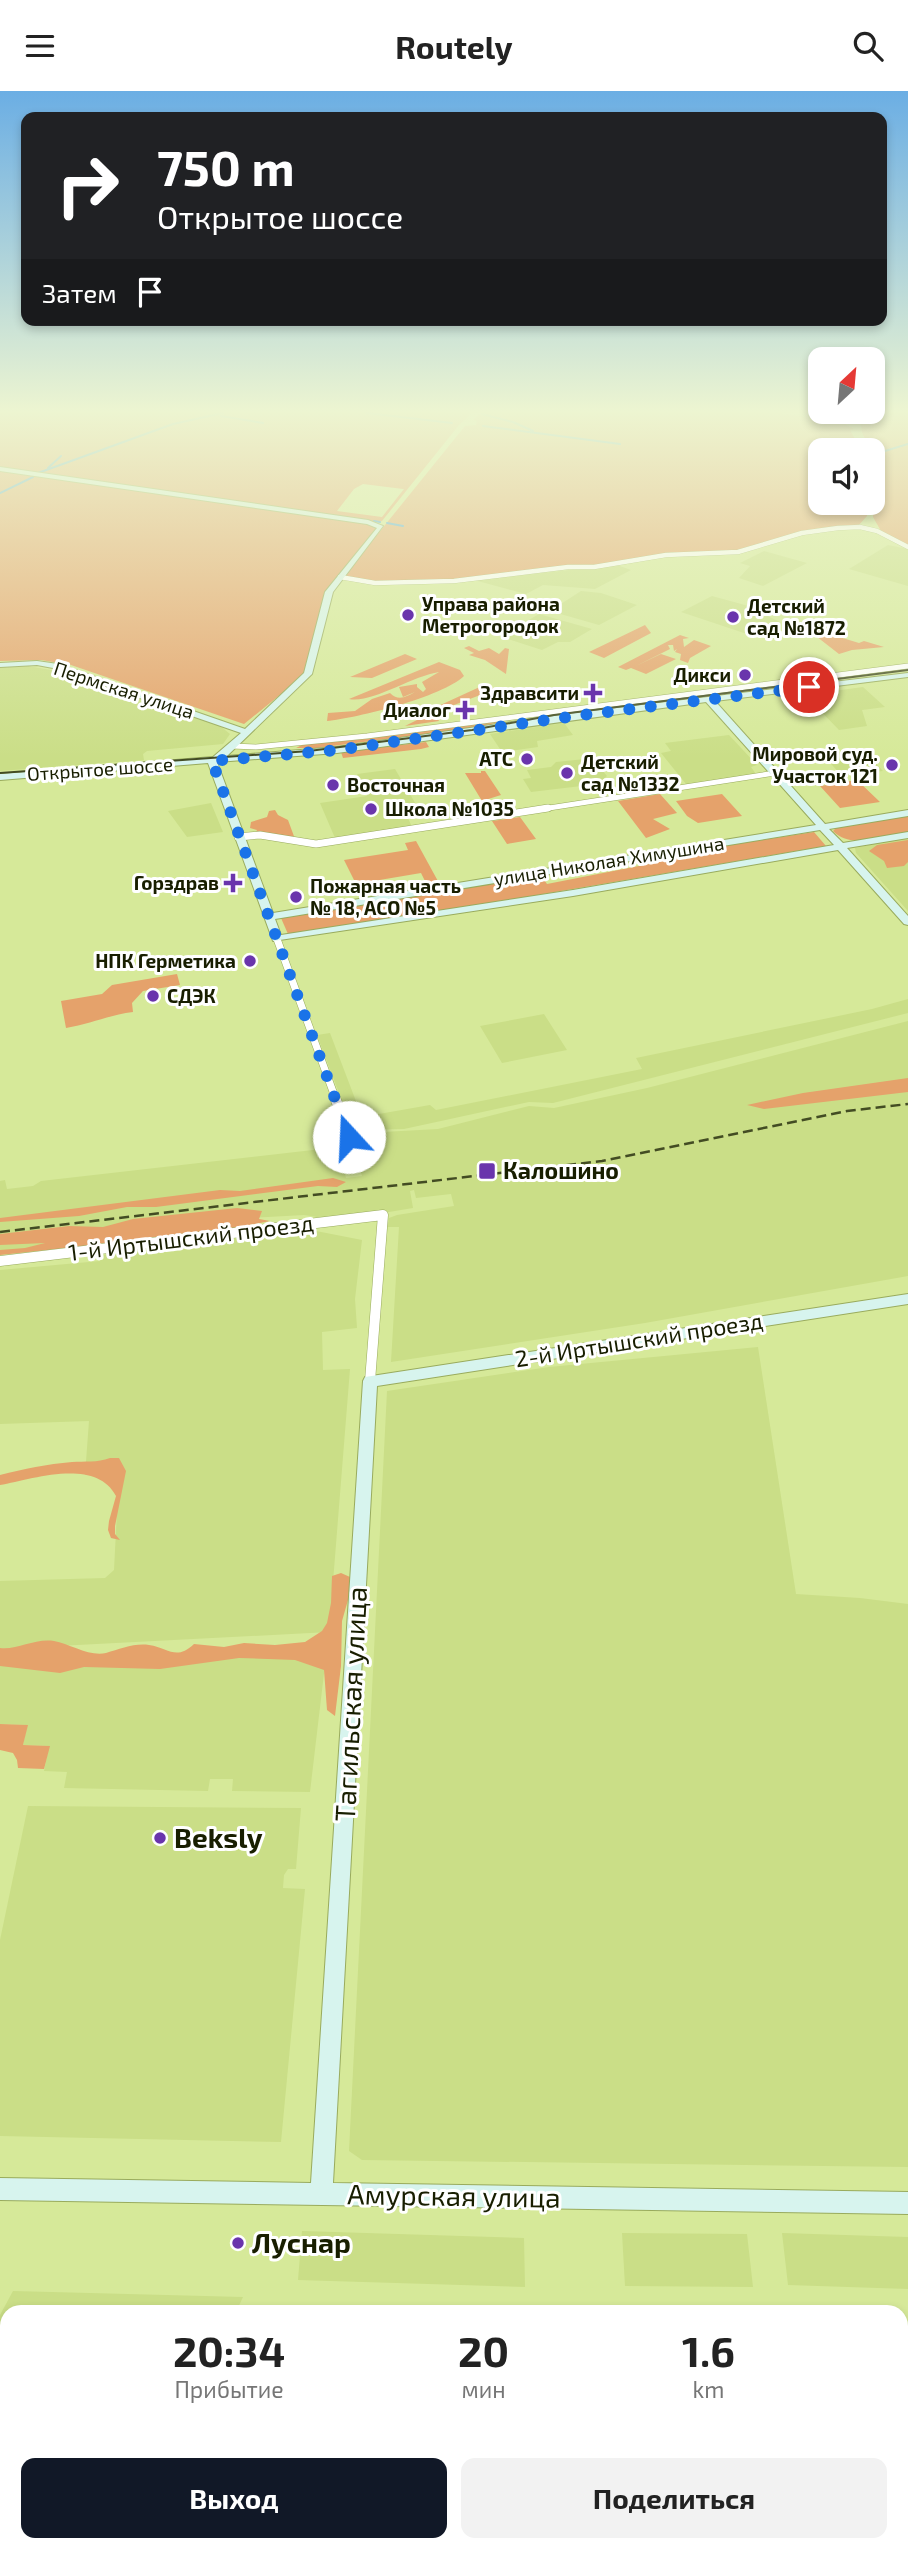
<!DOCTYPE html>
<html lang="ru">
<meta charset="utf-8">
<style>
:root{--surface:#fff;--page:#f2f2f2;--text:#222;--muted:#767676;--accent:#111827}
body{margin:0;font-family:"Exo 2",sans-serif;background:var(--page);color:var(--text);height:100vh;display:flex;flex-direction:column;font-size:26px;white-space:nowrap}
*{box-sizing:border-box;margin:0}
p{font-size:23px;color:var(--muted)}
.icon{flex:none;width:38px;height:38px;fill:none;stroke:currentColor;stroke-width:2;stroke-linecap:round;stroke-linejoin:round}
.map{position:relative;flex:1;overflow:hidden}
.details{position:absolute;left:0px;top:2214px;width:908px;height:247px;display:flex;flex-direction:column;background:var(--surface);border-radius:21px 21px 0 0;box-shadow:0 4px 10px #0003}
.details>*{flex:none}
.top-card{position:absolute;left:21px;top:21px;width:866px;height:214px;border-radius:14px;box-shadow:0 4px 10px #0003;background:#202124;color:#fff;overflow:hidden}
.needle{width:46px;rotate:26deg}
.fabs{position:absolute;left:808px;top:256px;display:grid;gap:14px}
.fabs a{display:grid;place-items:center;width:77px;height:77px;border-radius:14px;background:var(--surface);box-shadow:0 4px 10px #0003;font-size:35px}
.pin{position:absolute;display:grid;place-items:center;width:60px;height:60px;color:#fff;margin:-30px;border:4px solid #fff;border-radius:50%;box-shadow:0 2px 7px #0007}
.me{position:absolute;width:77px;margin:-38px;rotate:340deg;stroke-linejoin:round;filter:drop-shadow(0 0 5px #0008)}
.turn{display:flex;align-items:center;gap:24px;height:147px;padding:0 21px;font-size:32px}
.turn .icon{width:91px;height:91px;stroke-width:2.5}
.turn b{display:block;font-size:49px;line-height:60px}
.then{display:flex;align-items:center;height:66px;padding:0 21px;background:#0003;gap:14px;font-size:26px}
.eta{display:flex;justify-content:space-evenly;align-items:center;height:119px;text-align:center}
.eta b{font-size:42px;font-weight:700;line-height:49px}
.action{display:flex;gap:14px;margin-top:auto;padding:14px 21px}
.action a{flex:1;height:80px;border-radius:14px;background:var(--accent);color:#fff;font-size:28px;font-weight:700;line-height:80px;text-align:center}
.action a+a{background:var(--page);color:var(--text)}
header{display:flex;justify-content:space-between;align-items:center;height:91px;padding:0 21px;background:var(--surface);font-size:32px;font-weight:700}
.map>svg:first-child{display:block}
.built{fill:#cade87}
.green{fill:#e5a26b;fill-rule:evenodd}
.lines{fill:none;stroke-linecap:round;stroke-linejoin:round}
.stream{stroke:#50a6de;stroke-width:2}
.street-far3-casing{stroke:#99ab5d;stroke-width:5}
.street-far2-casing{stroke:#99ab5d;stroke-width:6}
.street-far1-casing{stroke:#99ab5d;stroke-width:8}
.street-casing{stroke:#99ab5d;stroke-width:11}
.secondary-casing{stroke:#99ab5d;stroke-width:2}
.street-far3{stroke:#fff;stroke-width:4.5}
.street-far2{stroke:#fff;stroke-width:5}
.street-far1{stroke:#fff;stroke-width:7}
.street{stroke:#fff;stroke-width:10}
.secondary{fill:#d7f4ee;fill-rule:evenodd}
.tram{stroke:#434c23;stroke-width:2}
.rail{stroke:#434c23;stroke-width:2.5;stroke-dasharray:10 5;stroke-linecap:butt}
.route{stroke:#1a73e8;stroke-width:12;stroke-dasharray:0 21.6}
.poi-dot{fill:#6a35ac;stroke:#fff;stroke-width:2.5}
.labels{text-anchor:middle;stroke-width:6;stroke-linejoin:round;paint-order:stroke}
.far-poi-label{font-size:19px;font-weight:bold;fill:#181e00;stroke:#fff;text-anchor:start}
.far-street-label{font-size:19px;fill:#181e00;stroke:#fff}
.poi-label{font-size:23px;font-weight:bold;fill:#181e00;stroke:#fff;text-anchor:start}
.street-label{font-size:23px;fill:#181e00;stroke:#fff}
.near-street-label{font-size:28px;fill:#181e00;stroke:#fff}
.near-poi-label{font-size:28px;font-weight:bold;fill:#181e00;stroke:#fff;text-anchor:start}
</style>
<header><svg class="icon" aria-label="menu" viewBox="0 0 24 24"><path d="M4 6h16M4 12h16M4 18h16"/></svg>Routely<svg class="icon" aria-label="search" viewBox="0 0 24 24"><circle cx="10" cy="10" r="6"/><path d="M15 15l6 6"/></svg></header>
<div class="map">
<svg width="908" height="2460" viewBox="0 0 908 2460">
<rect width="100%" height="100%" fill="#d6e999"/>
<path class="built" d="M888,454L908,458V495L849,478Z
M764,460L807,472L763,495L739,487L750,475L740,472Z
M617,474L631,479L595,498L543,494L526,503L474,489Z
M581,500L601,502L637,514L599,534L550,520Z
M712,505L745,514L780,531L744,542L681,521Z
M539,523L592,538L570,551H558L542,559L505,547V543Z
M28,575L57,580L115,599L219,634L230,643L223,653L147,660L143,663L144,669L0,680V576Z
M863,596L885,616L862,619L867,635L839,639L805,604Z
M564,632L573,644L537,650L538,656L502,661L490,643Z
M729,644L757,674L751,676L756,683L686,693L661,662L671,660L665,652Z
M863,659L883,680L842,685L823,664Z
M585,668L597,673L607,685L598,693L531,701L523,688L531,687L527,679L551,676L556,671Z
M395,678L423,725L408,727L412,736L335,747L320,712L367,705L357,683Z
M211,712L223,741L187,746L168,720Z
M908,746V820L856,762L855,757Z
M908,908V922L553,1012L529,1011L404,1038L353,1039L317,944L330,942L362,1026L430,1014L436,1019L642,978L636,967L872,918Z
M544,923L567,959L502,972L480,935Z
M908,930V1185L645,1232L391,1271L399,1136H387L389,1127L397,1124L454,1115L451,1103L416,1107L414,1099L410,1100L413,1117L383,1122L331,1128L304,1124L248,1127L0,1162V1090L5,1089L7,1098L33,1095L41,1090L339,1056L346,1087L362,1085L353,1054L366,1048L365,1042L438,1038L529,1015L554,1017L647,997Z
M311,1139L362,1149L355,1208L357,1237L322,1241L323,1279L350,1278L329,1541L0,1558V1490L105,1487L114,1479L119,1381L85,1384L89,1330L0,1333V1179L100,1170L101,1164Z
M758,1256L796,1503L860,1507L908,1513V2076L362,2069L349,2060L387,1300L549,1276Z
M327,1557L310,1701L232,1700L233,1688H210L208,1700L64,1697L67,1681L44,1680L49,1655L23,1654L27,1634L0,1633V1571Z
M28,1715L301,1717L296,1778H288L284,1784L283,1797L305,1798L281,2051L0,2045V1849Z
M302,2140L524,2147L525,2196L298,2189Z
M622,2142L747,2143L753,2196L625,2195Z
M782,2142L908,2146V2198L788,2194Z
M13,2200L243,2206L236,2221H7V2454H126L123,2460H0V2224Z
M498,2214H732L730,2221H496Z
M496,2454H669L667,2460H507Z"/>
<path class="green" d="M0,322H472L459,334L382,430L378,431L0,377ZM363,393L403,398H404L382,426L337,420L354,398Z
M481,322H781L843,332L854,338L850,339L861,359H821V411H867V425L858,435L802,440L736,460L675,462L594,474L434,490L380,491L343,486L465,335L476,334L477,330L473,329Z
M859,322H908V455L881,440L873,426V359H870L862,341Z
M0,380L362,432L375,436L376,439L327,500L307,582L244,633L71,574L41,569L0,570Z
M645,534L651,542L604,567L589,561Z
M803,535L859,552L864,550L884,556L852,559L839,563Z
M680,544L689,547L683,548L684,556L694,549L711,555L690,567L688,572L680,569L681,563L675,561L677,558L674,560L673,554H668L670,558L636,575L661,563L676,568L646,583L631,577L626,579L618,576Z
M469,555L479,560L489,557L499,563L505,557L509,558L506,583L485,569L469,564L474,562L464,557Z
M405,563L417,568L372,587L350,586Z
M439,571L460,579L464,585C442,606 357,627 327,630L328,622L355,620L372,608L390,602C399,611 407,605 415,601L403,606L399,596L417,593V596L423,601L426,598L422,591L439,581C412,585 371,613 349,608Z
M484,594L496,598L454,614L450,618L434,622L439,630L405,635L427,624L423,622Z
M527,626L471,637L317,657H296L302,654Z
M426,651L429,656L421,658L343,667L341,661Z
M481,680H485L501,704L482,710L465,682H481Z
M857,689L880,711L840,717L820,695Z
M660,703L677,722L653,728L670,738L646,747L618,710Z
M722,703L742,725L698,732L687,725L676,710Z
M275,719L278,724L288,729L295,748L255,743L257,739L250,737L251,731L267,726L269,720Z
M908,725V741C884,745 851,759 833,740L837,736Z
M520,726L536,748L507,753L492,730Z
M814,741L826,755L354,835L288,843L281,827L541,784L547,793L649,773L645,767Z
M908,749V771L904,775L887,777L884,770L869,760L877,754Z
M416,750L439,792L427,794L421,782L356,793L344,769L408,759L405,752Z
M177,883L180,894L143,900L132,912L133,921C109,924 90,933 66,937L61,910L102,903L112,894Z
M908,987V1001L764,1018L747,1014L803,1002Z
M333,1087L346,1091L337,1096L318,1095L156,1116H127L79,1125L0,1131V1127L220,1099L240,1100Z
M237,1117L262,1120L259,1128L270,1130L206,1143L169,1144L114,1152L0,1164V1159L25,1157L45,1152L0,1154V1143L69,1135L103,1136L133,1128Z
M110,1367H119L126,1380L115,1435V1443L120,1449L111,1447L108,1439L109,1430L116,1405C96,1366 32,1388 0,1394V1384C24,1378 47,1373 72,1371C85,1370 97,1372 110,1367Z
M341,1482L350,1486L352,1495L342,1530L341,1575L335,1625L327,1619L324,1579L295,1569L239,1567L160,1578L84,1576L60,1582L0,1575V1557C18,1559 35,1547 54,1550C70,1553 90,1566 106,1562C120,1558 134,1552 149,1554C169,1557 176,1570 194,1553L224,1556L244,1552L275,1554L305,1551L322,1540L327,1532L331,1512L332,1485Z
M0,1633L28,1634L23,1654L50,1655L44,1678L18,1677L17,1669L13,1662L0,1659Z"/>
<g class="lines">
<path class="stream" d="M367,322L452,332
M482,323L513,331L533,340
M221,325L263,332
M483,335L620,353
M875,363L908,353
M48,377L61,365
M38,382L173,333L223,322
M0,402L33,386
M374,430L380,431
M387,432L403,435"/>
<defs>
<path id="street-far3" d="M340,486L375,492L454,490L568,476H594L666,464L738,461L802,442L838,437L860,436L877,440L908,456"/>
<path id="street-far2" d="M232,655L256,656L367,645L908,575
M536,719L775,682"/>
<path id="street-far1" d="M238,746L260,744L316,753L548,717
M277,848L335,1006"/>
<path id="street" d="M334,1004L350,1046
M0,1170L383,1124L370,1290"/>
<path id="secondary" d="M0,376L368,429L383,435L333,501L312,583L227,665L337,656L575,622L908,582V586L715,610L825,733L908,719V725L829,738L843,752L908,741V747L847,757L908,825V834L904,833L838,759L573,805L273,850L208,672L0,689V683L213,666L241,642L53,577L37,574L0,576V572L37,570L58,573L245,638L304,582L325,501L377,437L367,433L0,380ZM706,611L816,734L273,822L217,671L337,662ZM820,739L834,754L573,799L281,844L275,828Z
M908,1203V1213L377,1295L333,2092L908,2101V2123L0,2109V2087L311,2092L363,1290L365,1286Z"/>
</defs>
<use href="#street-far3" class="street-far3-casing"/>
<use href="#street-far2" class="street-far2-casing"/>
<use href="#street-far1" class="street-far1-casing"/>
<use href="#street" class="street-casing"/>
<use href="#secondary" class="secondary-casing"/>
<use href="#street-far3" class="street-far3"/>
<use href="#street-far2" class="street-far2"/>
<use href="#street-far1" class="street-far1"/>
<use href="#street" class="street"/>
<use href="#secondary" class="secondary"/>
<path class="tram" d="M0,682L309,660L472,639L554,624L908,579"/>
<path class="rail" d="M0,1141L602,1070L847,1020L908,1013"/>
</g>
<linearGradient id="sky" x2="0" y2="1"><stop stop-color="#6baee4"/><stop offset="0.48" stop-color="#edf5d1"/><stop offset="1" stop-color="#edf5d1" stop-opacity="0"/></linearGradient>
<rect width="908" height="667" fill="url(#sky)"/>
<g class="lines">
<path class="route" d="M349,1046L212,670L337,659L575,625L809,596"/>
</g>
<g class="poi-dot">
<circle cx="408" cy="524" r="7"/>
<circle cx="733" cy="526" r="7"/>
<circle cx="745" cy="584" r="7"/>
<path d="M589.5 591.5h7v7h7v7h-7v7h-7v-7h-7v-7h7z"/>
<path d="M461.5 608.5h7v7h7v7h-7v7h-7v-7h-7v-7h7z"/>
<circle cx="527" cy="668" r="7"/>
<circle cx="892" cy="674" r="7"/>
<circle cx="567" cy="682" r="7"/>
<circle cx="333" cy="694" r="7"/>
<circle cx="371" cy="718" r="7"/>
<path d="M229.5 781.5h7v7h7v7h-7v7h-7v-7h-7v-7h7z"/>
<circle cx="296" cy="806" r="7"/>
<circle cx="250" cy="870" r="7"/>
<circle cx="153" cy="905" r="7"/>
<rect x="478" y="1071" width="18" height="18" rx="3.5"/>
<circle cx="160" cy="1747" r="7"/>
<circle cx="238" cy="2152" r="7"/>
</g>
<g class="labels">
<g class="far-poi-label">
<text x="422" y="520">Управа района<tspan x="422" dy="22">Метрогородок</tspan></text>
<text x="747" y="522">Детский<tspan x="747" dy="22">сад №1872</tspan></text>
<text x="731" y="591" text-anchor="end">Дикси</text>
<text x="579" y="609" text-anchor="end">Здравсити</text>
<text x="451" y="626" text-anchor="end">Диалог</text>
<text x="878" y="670" text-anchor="end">Мировой суд.<tspan x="878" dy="22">Участок 121</tspan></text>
<text x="513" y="675" text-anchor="end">АТС</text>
<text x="581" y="678">Детский<tspan x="581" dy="22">сад №1332</tspan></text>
<text x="347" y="701">Восточная</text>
<text x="385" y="725">Школа №1035</text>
<text x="219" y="799" text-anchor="end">Горздрав</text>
<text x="310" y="802">Пожарная часть<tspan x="310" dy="22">№ 18, АСО №5</tspan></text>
<text x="236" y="877" text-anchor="end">НПК Герметика</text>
<text x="167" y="912">СДЭК</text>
</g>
<g class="far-street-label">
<text transform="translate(124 599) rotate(18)" y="7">Пермская улица</text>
<text transform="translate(100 678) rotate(-4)" y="7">Открытое шоссе</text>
<text transform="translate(609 770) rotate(-9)" y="7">улица Николая Химушина</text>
</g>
<g class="poi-label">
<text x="503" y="1088">Калошино</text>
</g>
<g class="street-label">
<text transform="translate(191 1147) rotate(-7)" y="8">1-й Иртышский проезд</text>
<text transform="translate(639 1249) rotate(-9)" y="8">2-й Иртышский проезд</text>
</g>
<g class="near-street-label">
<text transform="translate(351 1613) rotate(-87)" y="10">Тагильская улица</text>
<text transform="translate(454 2105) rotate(1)" y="10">Амурская улица</text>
</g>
<g class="near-poi-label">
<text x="174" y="1757">Beksly</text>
<text x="252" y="2162">Луснар</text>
</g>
</g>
</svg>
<div class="fabs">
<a><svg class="needle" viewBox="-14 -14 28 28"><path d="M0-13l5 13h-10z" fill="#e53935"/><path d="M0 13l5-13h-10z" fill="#767676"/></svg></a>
<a><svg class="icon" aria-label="sound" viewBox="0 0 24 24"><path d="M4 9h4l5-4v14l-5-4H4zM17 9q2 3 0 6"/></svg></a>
</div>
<div class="pin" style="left:809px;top:596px;background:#d93025"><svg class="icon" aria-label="arrive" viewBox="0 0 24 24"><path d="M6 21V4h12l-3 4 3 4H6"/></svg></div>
<svg class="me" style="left:349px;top:1046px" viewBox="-20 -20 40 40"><circle r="19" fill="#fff"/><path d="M0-13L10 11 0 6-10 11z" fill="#1a73e8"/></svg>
<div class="top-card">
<div class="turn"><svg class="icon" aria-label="right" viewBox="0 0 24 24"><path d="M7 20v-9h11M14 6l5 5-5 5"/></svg><div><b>750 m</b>Открытое шоссе</div></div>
<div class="then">Затем<svg class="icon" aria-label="arrive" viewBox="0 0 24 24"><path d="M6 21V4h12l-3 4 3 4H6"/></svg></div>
</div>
<section class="details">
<div class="eta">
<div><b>20:34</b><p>Прибытие</p></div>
<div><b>20</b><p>мин</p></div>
<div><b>1.6</b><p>km</p></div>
</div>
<div class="action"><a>Выход</a><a>Поделиться</a></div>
</section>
</div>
